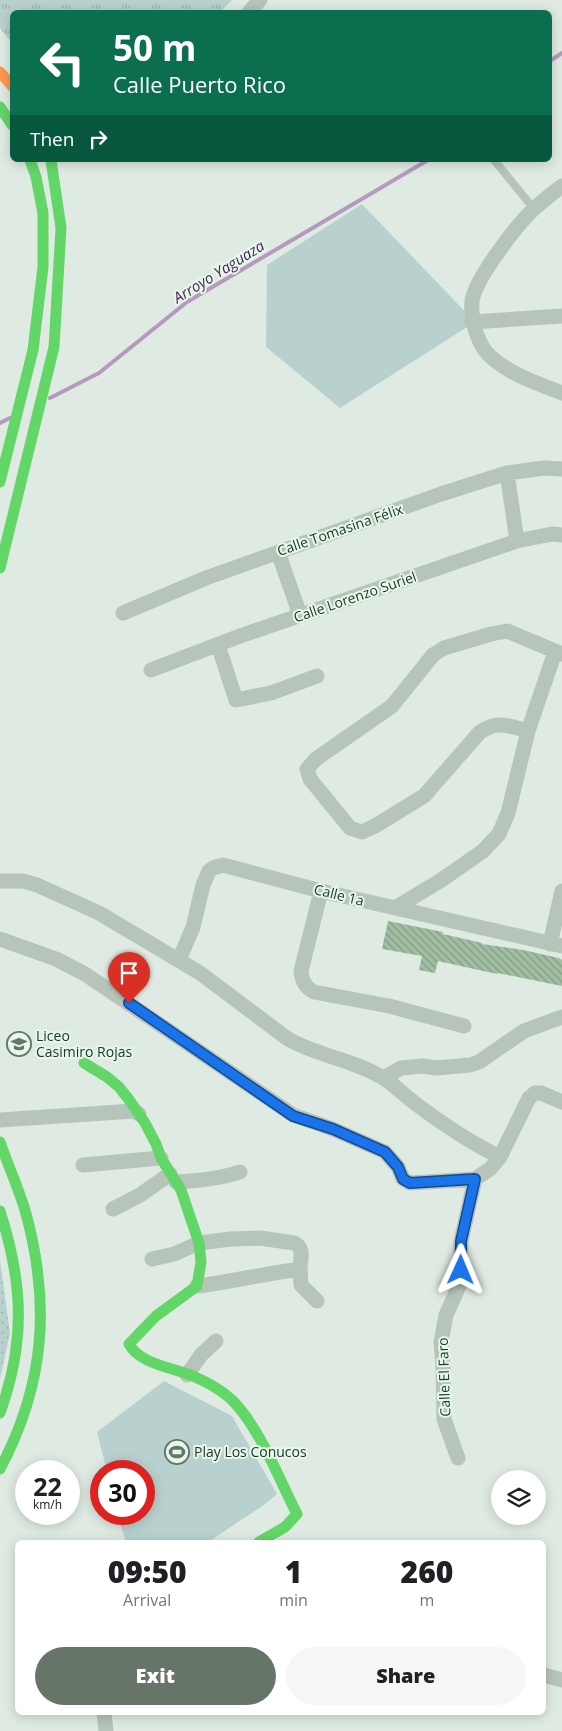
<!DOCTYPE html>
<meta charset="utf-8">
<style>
:root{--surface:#fff;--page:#f6f6f6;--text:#202124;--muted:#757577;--accent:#677468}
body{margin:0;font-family:"Open Sans",sans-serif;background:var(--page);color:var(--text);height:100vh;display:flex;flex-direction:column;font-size:19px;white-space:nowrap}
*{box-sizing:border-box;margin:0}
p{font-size:16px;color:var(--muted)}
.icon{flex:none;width:28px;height:28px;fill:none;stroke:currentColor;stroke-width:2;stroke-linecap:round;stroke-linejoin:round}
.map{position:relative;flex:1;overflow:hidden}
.side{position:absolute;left:15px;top:1540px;width:531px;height:175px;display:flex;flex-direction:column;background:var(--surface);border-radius:8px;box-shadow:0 2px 12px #0003}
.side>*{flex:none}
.guide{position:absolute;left:10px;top:10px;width:542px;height:152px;border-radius:8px;box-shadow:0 2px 12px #0003;background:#0b6e4f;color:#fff;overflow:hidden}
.buttons{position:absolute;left:491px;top:1470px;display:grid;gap:10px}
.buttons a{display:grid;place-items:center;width:55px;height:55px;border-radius:50%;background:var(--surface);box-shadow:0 2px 12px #0003;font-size:25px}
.speed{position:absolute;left:15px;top:1460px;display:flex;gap:10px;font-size:25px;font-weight:700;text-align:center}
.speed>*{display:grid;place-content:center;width:65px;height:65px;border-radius:50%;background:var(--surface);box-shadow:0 2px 12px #0003;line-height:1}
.speed small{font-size:12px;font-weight:400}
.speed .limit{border:8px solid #d22;background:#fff;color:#111}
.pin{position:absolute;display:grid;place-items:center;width:42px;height:42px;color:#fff;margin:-51px -21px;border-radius:50% 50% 50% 0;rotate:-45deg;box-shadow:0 0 5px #0007}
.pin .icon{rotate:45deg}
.me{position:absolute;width:55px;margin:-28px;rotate:1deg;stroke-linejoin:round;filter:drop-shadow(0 0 4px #0008)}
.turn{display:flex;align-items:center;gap:18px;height:105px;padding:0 20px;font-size:22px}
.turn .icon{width:65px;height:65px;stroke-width:2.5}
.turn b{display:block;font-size:35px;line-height:42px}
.then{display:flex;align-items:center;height:48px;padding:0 20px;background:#0003;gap:10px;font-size:19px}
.eta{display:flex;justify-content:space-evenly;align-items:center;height:85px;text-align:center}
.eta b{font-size:30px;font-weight:800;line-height:35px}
.cta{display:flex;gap:10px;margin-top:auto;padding:10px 20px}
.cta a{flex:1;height:58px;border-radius:30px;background:var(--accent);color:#fff;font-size:20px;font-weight:800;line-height:58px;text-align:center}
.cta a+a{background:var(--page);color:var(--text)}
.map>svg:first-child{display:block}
.grass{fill:url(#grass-tufts)}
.park{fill:url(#park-dots)}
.pitch{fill:#b8d1cf}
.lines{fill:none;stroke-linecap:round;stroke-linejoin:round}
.stream{stroke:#b59abd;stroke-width:4}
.building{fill:url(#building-back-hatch)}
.lane{stroke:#b7c4ba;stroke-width:8}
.street{stroke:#b7c4ba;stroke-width:15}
.fast{stroke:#63d668;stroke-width:11}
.slow{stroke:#ff974d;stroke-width:11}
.route-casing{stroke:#114b97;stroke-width:12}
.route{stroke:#1a73e8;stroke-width:9}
.labels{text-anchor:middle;stroke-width:4;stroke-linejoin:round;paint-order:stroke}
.street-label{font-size:14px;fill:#263427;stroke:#e5f9eb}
.poi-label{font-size:14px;fill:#263427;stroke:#e5f9eb;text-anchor:start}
.water-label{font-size:15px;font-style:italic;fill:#4b1d55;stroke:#e5f9eb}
</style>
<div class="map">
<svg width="562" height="1731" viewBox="0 0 562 1731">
<defs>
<pattern id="grass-tufts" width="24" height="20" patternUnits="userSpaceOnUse" patternTransform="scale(1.25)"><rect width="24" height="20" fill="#b8d1cf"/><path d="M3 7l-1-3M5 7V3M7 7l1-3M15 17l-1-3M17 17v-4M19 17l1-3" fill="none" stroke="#9eb4b2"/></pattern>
<pattern id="park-dots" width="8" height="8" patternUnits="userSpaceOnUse" patternTransform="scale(1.25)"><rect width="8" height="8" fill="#b8d1cf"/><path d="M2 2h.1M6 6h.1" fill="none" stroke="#9eb4b2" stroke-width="1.8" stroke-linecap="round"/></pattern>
<pattern id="building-back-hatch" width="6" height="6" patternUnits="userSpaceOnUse" patternTransform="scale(1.25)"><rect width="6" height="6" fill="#a0bea2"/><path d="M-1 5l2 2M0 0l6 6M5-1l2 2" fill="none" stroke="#829b84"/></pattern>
</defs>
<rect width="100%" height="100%" fill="#dfebe2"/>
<path class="grass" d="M0,0H232L220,12H12V43L0,28Z"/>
<path class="park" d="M0,1261L10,1333L0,1379Z"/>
<path class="pitch" d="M362,204L475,322L340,408L266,347L267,265Z
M164,1381L232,1416L277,1494L264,1505L208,1542H126L117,1514H144V1471H107L97,1432Z"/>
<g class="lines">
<path class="stream" d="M550,61L562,53
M50,398L99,373L187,302L428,160
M0,423L10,418"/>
</g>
<path class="building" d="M388,921L443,932V934L482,943V944L523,950L559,958L562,960V986L498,973L497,974L438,961L435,973L419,970L422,956L382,949Z"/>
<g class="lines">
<path class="lane" d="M494,160L534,209"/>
<path class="street" d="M249,12L260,0
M562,186C553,193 544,200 535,208C518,223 475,279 472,301C471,313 473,324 477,335C480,343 484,351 491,357C511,375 537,383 562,393
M472,322L562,316
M507,473L517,541
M278,552L300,615
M123,613L206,578L441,494L507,473L544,468L562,469
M218,645L236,700L271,693L317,676
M151,670L240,636L517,541L552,534L562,535
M528,731C509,726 498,720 480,732L424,796L375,826L362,832L350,828L310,779L307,769L316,759L392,706L433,655L444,648L491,634L507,631L562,654
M0,881H23L37,885L99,913L200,973L288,1039C318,1056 354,1060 383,1078C395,1085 405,1096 416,1104C440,1122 473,1144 500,1157
M321,891L301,971C302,981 305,987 314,992L389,1006L464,1026
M395,908L440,881L483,851L499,834L508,813L528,731L555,652
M0,939L56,959L85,974L293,1115L333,1129L385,1152L398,1167L403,1179L410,1183L475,1179
M550,944L562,891
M179,960L193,927L203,885L209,871L213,868L223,865L321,891L562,946
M384,1078L401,1068L423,1066L436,1068L470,1065L479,1062L524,1031L562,1017
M0,1120L134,1111L139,1114
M83,1165L161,1158
M475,1179L490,1169L500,1157L529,1098L535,1093H541L562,1102
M176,1182C198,1181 219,1179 240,1172
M113,1209L140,1195L170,1174
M152,1259L174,1254L199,1243L231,1239L260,1238L294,1243C304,1247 301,1258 300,1267L295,1270C262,1274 230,1282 197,1286
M300,1267L301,1285L317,1301
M187,1375L201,1355L216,1341
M458,1458L444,1419L443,1366L441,1342L446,1315L460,1284L461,1241L475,1179
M544,1675L562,1680
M104,1712L106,1731"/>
<path class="fast" d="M0,107L12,125
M0,482L33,350L43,267V213L36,177L30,160
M0,568L54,347L61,228L51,160
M84,1063L107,1077L119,1087L130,1101L145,1123L156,1144L161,1158L181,1190L199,1243L201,1262L197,1286L156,1316L129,1344C140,1365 176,1368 195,1377C207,1382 222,1391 231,1399C259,1426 279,1479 297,1514L285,1527L259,1542
M0,1142C8,1165 18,1187 25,1210C51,1303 45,1384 0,1469
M0,1211C23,1283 26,1341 0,1413"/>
<path class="slow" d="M0,72L12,86"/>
</g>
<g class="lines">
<defs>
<path id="route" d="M129,1003L293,1116L333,1129L385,1152L398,1167L403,1179L410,1183L475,1179L461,1241V1270"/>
</defs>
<use href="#route" class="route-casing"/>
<use href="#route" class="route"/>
</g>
<defs>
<symbol id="school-ring" viewBox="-11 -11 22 22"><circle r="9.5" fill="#e5f9eb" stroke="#677468" stroke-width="1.5"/><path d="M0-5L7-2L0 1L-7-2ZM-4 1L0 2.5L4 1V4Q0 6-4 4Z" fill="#677468"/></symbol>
<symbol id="stadium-ring" viewBox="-11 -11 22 22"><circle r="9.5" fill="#e5f9eb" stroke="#677468" stroke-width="1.5"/><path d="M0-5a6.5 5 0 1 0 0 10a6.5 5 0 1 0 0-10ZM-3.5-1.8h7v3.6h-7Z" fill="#677468"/></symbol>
</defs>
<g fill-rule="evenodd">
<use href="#school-ring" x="5" y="1030" width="28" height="28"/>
<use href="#stadium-ring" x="163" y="1438" width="28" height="28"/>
</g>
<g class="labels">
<g class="street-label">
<text transform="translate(340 530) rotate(-19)" y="5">Calle Tomasina Félix</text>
<text transform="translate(355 597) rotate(-19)" y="5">Calle Lorenzo Suriel</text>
<text transform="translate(339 895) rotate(14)" y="5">Calle 1a</text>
<text transform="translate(444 1377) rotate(-92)" y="5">Calle El Faro</text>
</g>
<g class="poi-label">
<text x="36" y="1041">Liceo<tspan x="36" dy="16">Casimiro Rojas</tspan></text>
<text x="194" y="1457">Play Los Conucos</text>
</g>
<g class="water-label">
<text transform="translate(219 272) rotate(-32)" y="5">Arroyo Yaguaza</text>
</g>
</g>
</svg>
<div class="buttons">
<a><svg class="icon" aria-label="layers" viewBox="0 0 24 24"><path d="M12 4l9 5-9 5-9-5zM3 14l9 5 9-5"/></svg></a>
</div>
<div class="speed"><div>22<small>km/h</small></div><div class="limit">30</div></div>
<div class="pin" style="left:129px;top:1003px;background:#d93025"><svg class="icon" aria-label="arrive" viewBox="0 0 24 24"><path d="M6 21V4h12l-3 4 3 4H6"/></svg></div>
<svg class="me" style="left:461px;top:1270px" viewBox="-20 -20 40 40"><path d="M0-17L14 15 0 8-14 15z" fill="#1a73e8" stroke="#fff" stroke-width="4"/></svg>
<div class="guide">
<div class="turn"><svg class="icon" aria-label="left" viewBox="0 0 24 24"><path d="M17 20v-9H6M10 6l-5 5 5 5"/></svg><div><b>50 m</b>Calle Puerto Rico</div></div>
<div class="then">Then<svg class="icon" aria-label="right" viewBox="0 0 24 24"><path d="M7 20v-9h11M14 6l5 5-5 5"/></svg></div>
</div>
<section class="side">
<div class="eta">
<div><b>09:50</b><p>Arrival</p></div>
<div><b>1</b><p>min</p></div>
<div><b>260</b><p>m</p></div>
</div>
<div class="cta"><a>Exit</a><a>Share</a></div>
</section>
</div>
